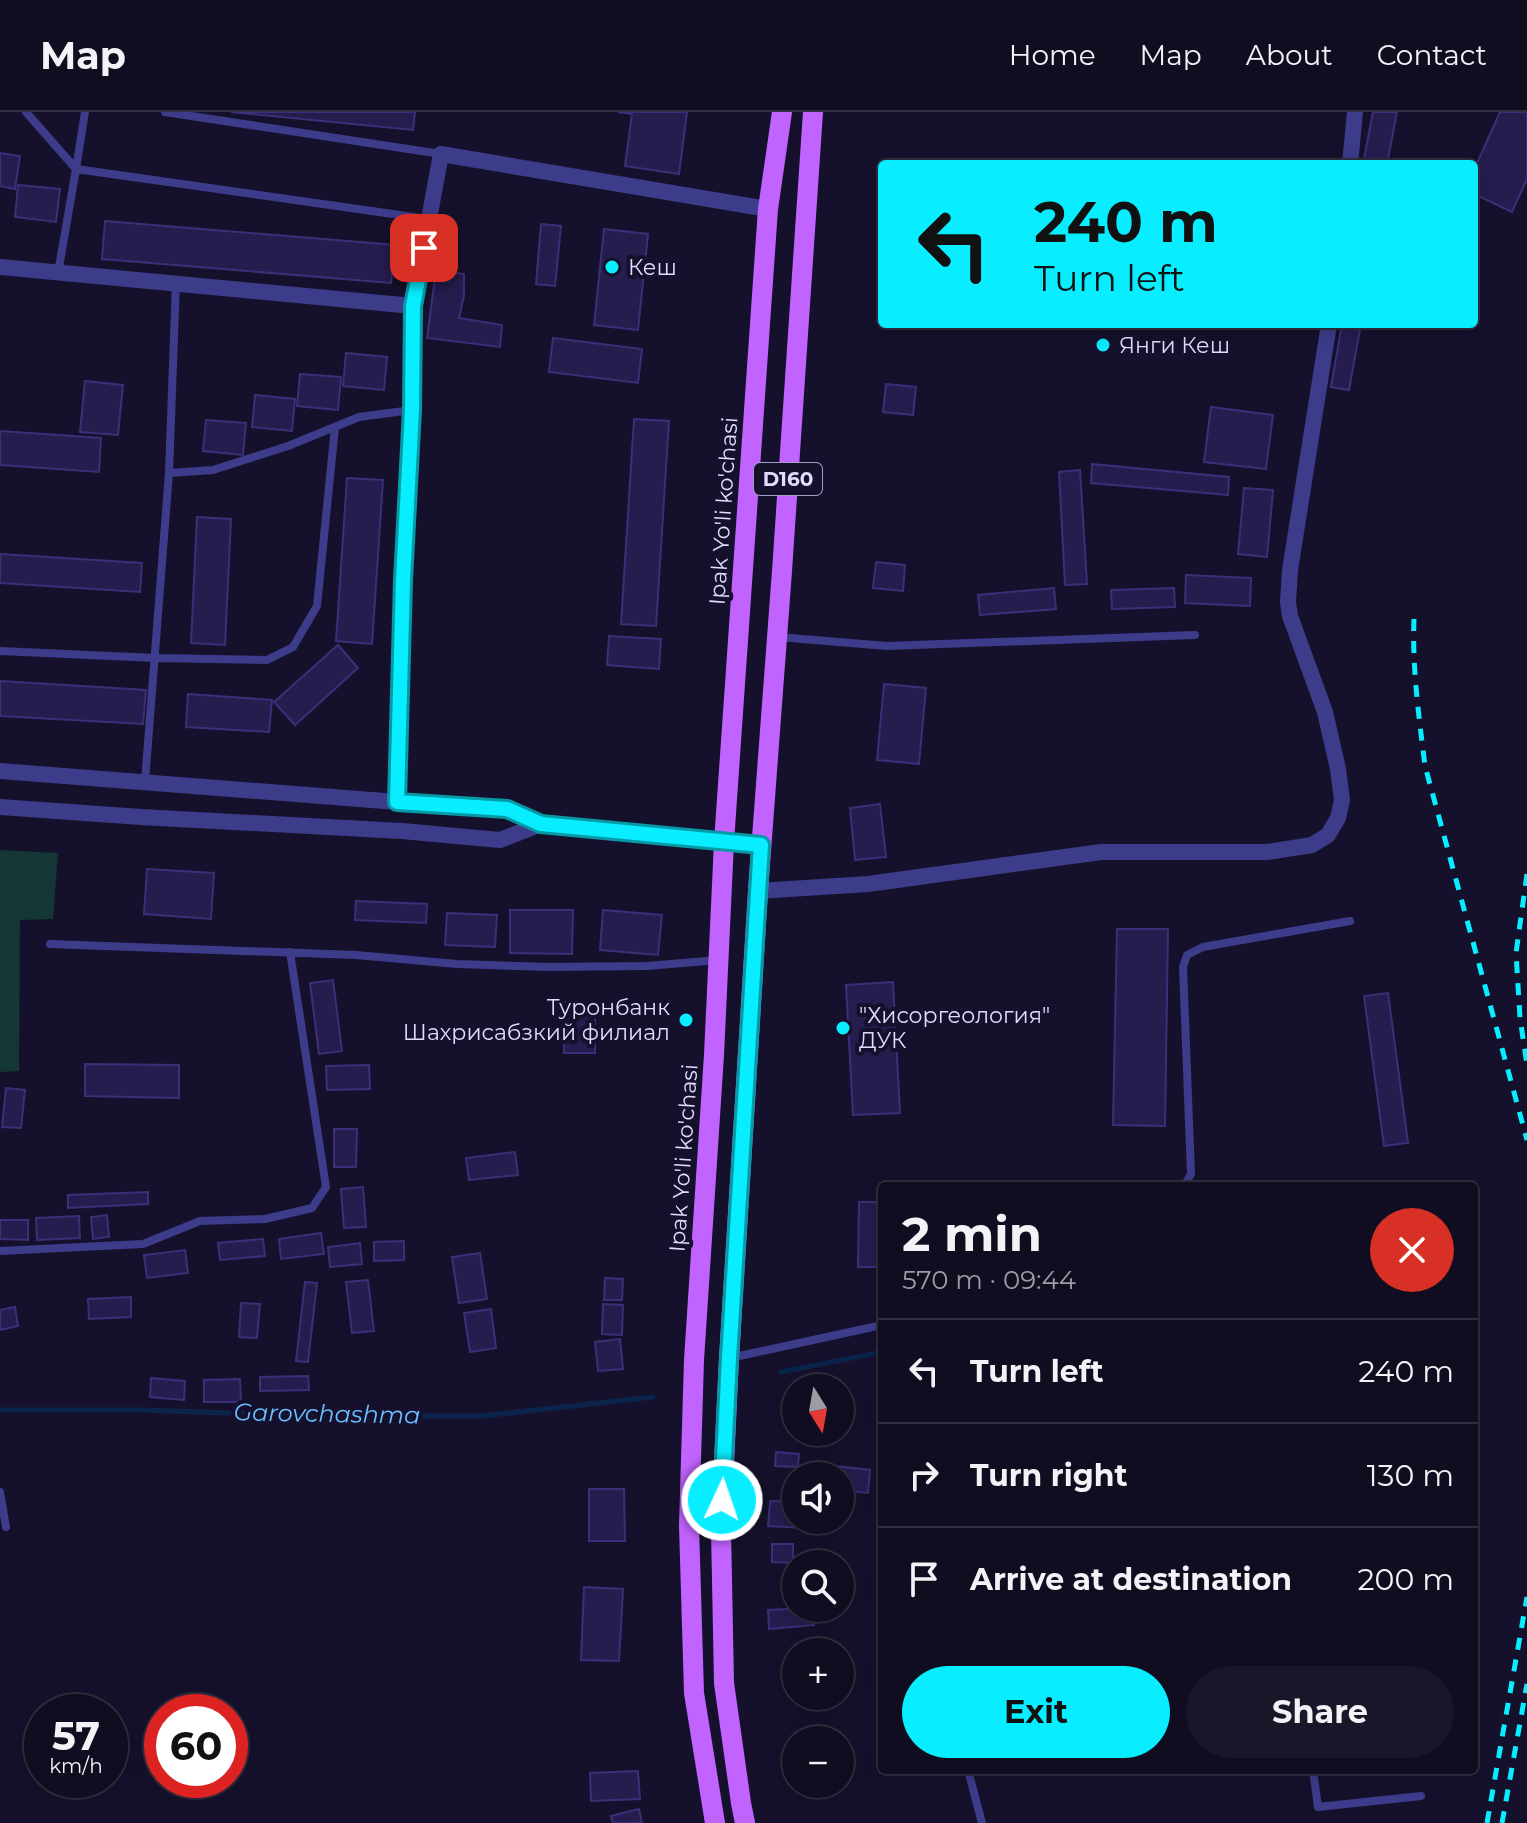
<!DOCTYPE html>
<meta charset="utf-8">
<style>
:root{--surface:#100d21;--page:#19162a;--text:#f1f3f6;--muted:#9c9ca5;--line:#302d3f;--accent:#08edff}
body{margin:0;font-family:Montserrat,sans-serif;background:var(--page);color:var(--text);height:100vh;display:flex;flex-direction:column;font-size:30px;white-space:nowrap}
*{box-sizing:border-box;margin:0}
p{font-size:26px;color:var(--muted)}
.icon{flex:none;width:44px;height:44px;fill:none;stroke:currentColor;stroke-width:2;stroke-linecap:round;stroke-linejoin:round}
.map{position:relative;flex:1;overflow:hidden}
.side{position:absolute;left:878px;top:1070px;width:600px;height:592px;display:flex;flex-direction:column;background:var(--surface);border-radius:8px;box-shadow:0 4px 20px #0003,0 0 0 2px var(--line)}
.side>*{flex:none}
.guide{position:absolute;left:878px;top:48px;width:600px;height:168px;border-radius:8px;box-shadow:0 4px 20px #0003,0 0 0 2px var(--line);background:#08edff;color:#111;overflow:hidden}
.needle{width:52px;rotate:169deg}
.tools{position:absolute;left:782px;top:1262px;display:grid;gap:16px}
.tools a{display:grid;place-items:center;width:72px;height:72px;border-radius:50%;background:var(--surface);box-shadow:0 4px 20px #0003,0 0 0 2px var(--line);font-size:40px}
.speed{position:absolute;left:24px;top:1582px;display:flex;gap:16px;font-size:40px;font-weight:700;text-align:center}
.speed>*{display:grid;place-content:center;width:104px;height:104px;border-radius:50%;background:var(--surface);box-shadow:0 4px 20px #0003,0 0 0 2px var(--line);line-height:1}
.speed small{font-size:20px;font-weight:400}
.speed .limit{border:12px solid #d22;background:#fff;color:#111}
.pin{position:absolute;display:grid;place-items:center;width:68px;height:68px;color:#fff;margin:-34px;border-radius:16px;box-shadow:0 4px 12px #0006}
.me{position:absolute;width:88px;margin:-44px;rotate:3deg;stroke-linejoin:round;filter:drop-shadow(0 0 6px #0008)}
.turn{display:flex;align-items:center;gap:28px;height:168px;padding:0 24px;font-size:36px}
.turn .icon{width:104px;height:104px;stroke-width:2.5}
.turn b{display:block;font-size:56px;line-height:68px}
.round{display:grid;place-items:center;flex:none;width:84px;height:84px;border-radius:42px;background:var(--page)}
.summary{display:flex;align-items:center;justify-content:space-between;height:136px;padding:0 24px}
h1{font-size:48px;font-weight:700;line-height:60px}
.primary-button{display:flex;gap:16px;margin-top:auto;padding:16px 24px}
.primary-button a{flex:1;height:92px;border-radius:48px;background:var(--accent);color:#111;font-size:32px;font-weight:700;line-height:92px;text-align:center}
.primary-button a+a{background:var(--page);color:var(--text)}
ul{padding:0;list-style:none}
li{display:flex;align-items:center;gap:24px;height:104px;padding:0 24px;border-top:2px solid var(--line)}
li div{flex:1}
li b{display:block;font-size:30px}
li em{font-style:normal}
header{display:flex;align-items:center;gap:48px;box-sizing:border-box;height:112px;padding:0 40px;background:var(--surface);border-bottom:2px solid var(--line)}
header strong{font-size:38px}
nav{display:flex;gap:44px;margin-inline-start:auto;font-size:28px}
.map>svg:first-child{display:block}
.green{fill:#143634}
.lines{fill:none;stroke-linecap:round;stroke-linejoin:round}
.stream{stroke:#0b244c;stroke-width:5}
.building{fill:#251d4d;stroke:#3c2f79;stroke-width:2}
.lane{stroke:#3d3c8b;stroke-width:8}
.street{stroke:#3d3c8b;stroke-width:16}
.primary{stroke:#c163ff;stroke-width:20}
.rail{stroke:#08edff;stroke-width:5;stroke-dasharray:12 10;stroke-linecap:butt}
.route-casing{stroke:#059aa6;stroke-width:20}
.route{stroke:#08edff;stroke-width:14}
.poi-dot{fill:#08edff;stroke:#15112c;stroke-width:3}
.labels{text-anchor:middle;stroke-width:8;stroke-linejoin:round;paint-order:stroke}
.shield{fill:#15112c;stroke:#a29fc0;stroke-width:2}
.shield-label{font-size:20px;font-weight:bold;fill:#dfdcff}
.poi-label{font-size:22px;fill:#dfdcff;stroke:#15112c;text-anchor:start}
.street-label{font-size:22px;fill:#dfdcff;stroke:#15112c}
.water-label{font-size:24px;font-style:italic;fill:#6abeff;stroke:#15112c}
</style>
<header>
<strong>Map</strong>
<nav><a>Home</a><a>Map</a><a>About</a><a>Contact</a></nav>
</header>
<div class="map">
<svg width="1527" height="1711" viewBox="0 0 1527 1711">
<rect width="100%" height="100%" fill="#15112c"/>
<path class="green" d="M0,738L58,741L53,807L20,808L19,959L0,960Z"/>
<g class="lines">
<path class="stream" d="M781,1260L882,1240
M0,1298H144L317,1304H482L653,1285"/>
</g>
<path class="building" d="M231,0H415L413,18Z
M618,0H687L679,62L625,54L632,2Z
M1373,0H1397L1387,52H1363Z
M1500,0H1527V67L1512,100L1474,82V58Z
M0,41L20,44L15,77L0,74Z
M18,73L60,77L56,110L15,105Z
M105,109L395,133L391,171L102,147Z
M541,112L561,114L555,174L536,172Z
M604,117L648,122L638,218L594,213Z
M436,158L464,162V184L459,206L502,213L500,235L427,226Z
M1342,212H1361L1349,278L1331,275Z
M553,226L642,237L638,271L549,260Z
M346,241L387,245L384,278L343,274Z
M300,262L341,265L338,298L297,294Z
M85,269L123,273L118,323L80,320Z
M886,272L916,275L913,303L883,300Z
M255,283L295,287L292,319L252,315Z
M1211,295L1273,303L1266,357L1204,350Z
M634,307L669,309L656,514L621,512Z
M206,308L246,311L243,343L203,339Z
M0,319L101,326L99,360L0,353Z
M1092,352L1229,365L1228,383L1091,371Z
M1080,358L1087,472L1065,473L1059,360Z
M347,366L383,368L372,532L336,529Z
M1244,376L1273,378L1267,445L1238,442Z
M197,405L231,407L225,533L191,531Z
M0,442L142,451L140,480L0,471Z
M876,450L905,453L903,479L873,476Z
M1186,463L1251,466L1250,494L1185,491Z
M1054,476L1056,497L980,503L978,483Z
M1174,476L1175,495L1112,497L1111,478Z
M609,524L661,527L659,557L607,553Z
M338,533L358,556L295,613L274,590Z
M0,569L146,578L143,612L0,604Z
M884,572L926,576L919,652L877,648Z
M188,582L272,588L269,620L186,615Z
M880,692L886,745L855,748L850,696Z
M147,757L214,761L211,807L144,802Z
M356,789L427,792L426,811L355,808Z
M510,798H573L572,842L510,841Z
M603,798L662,803L658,843L600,838Z
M447,801L497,803L495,835L445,833Z
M1117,817H1168L1165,1014L1113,1013Z
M333,868L342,939L319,942L310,871Z
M893,870L900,1001L853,1003L846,873Z
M1388,881L1408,1031L1384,1034L1364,884Z
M564,890H595V941H564Z
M85,952L179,953V986L85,984Z
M369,953L370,977L327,978L326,954Z
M6,976L25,978L21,1016L2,1015Z
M334,1017H357L356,1055H334Z
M515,1040L518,1063L469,1068L466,1046Z
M363,1075L366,1115L344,1116L341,1077Z
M148,1080V1092L68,1096V1083Z
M859,1090H882V1155H858Z
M107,1103L109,1125L93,1127L91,1105Z
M79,1104L80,1126L37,1128L36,1106Z
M0,1108H28V1128L0,1127Z
M321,1121L324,1142L281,1147L279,1127Z
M263,1127L265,1144L220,1148L218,1131Z
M404,1129V1148L374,1149V1130Z
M360,1131L362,1152L330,1155L328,1135Z
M185,1138L188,1161L147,1166L144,1143Z
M480,1141L487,1187L459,1191L452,1145Z
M605,1166L623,1167L622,1188H604Z
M368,1168L374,1219L352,1221L346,1170Z
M305,1170L317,1171L308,1250L296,1249Z
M131,1185V1205L89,1207L88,1187Z
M241,1191L260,1192L257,1226L239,1225Z
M603,1192L623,1193L622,1223L602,1222Z
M15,1195L18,1214L0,1218V1198Z
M491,1197L496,1236L470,1240L464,1201Z
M620,1227L623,1257L598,1259L595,1230Z
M308,1264L309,1278L260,1279V1265Z
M151,1266L185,1269L184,1288L150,1285Z
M240,1267L241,1290H204V1268Z
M776,1340L799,1342L798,1355L775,1354Z
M826,1353L870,1358L868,1381L840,1378V1364H825Z
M589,1377H624L625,1429H589Z
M770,1389L796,1390V1408H803V1416L768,1414Z
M772,1432H793V1451L772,1450Z
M584,1475L623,1477L619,1549L581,1548Z
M813,1496L814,1513L769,1517L768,1498Z
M638,1659L640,1687L591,1689L590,1661Z
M639,1697L642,1711H613L611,1704Z"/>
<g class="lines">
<path class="lane" d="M26,0L76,57L85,0
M165,0L441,42
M58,161L76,57L428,107
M169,361L176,171
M778,525L887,534L1195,523
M0,539L156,546L267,548L293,535L317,494L335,315
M145,669L169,361L213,358L288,334L359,305L412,298
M397,690L403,468L412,298L413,195
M50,832L356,843L457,852L548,855L647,854L718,848
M1184,1074L1191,1062L1183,855L1187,843L1203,835L1350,809
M0,1139L143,1132L200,1109L265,1107L312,1096L326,1075L290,840
M730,1246L882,1213
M0,1380L6,1415
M968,1658L982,1711
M1313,1658L1318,1695L1421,1684"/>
<path class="street" d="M1350,52L1355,0
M0,155L413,194L441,42L768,97
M0,659L397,690L507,697L541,712L761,733
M0,695L141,705L402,719L500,728L541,712
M758,779L868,772L1101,740H1267L1312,733L1328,723L1338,706L1342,688L1338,657L1325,600L1290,504L1288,490L1290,458L1329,212"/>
<path class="primary" d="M715,1711L694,1581L689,1413L694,1248L714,943L724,730L768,97L782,0
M745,1711L741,1691L724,1571L721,1417L729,1246L758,779L782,459L813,0"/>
<path class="rail" d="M1414,507C1412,556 1419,605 1425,654L1527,1028
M1527,762L1516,841L1520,906L1527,953
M1487,1711L1527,1485
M1502,1711L1527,1572"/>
</g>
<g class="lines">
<defs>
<path id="route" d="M424,136L413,194L412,298L403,468L397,690L507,697L541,712L761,733L729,1246L722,1388"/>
</defs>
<use href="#route" class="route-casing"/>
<use href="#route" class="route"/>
</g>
<g class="poi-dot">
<circle cx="612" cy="155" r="8"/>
<circle cx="1103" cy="233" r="8"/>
<circle cx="686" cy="908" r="8"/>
<circle cx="843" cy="916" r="8"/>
</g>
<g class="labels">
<rect class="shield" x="754" y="351" width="68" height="32" rx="6"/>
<g class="shield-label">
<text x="788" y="374">D160</text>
</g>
<g class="poi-label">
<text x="628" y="163">Кеш</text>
<text x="1119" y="241">Янги Кеш</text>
<text x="670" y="903" text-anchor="end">Туронбанк<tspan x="670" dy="25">Шахрисабзкий филиал</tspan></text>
<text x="859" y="911">"Хисоргеология"<tspan x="859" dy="25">ДУК</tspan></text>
</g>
<g class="street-label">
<text transform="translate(723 399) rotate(-86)" y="8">Ipak Yo'li ko'chasi</text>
<text transform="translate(683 1046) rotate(-86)" y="8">Ipak Yo'li ko'chasi</text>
</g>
<g class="water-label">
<text transform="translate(327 1302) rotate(1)" y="8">Garovchashma</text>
</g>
</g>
</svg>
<div class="tools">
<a><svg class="needle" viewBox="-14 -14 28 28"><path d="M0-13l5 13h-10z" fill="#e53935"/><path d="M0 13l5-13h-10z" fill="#9c9ca5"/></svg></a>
<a><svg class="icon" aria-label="sound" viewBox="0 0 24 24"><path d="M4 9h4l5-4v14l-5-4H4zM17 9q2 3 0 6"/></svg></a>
<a><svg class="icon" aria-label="search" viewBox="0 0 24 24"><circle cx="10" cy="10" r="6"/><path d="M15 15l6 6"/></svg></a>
<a>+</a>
<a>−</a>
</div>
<div class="speed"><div>57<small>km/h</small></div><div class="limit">60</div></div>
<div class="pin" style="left:424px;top:136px;background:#d93025"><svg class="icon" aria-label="arrive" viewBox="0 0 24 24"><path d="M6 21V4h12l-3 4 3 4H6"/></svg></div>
<svg class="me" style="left:722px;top:1388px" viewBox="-20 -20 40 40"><circle r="17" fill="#08edff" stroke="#fff" stroke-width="3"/><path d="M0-11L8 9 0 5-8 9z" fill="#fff"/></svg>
<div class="guide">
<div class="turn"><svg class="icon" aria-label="left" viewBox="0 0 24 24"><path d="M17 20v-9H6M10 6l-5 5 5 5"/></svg><div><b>240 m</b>Turn left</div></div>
</div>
<section class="side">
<div class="summary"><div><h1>2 min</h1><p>570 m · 09:44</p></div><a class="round" style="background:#d93025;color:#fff"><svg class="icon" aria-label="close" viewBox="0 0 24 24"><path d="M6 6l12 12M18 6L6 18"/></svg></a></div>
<ul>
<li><svg class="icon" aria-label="left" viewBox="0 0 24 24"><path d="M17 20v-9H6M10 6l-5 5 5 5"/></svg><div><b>Turn left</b></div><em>240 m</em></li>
<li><svg class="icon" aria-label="right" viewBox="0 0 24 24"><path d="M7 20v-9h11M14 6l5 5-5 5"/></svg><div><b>Turn right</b></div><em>130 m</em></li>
<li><svg class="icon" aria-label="arrive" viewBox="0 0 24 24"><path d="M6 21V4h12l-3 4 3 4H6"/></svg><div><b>Arrive at destination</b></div><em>200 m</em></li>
</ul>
<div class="primary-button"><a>Exit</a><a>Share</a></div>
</section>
</div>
